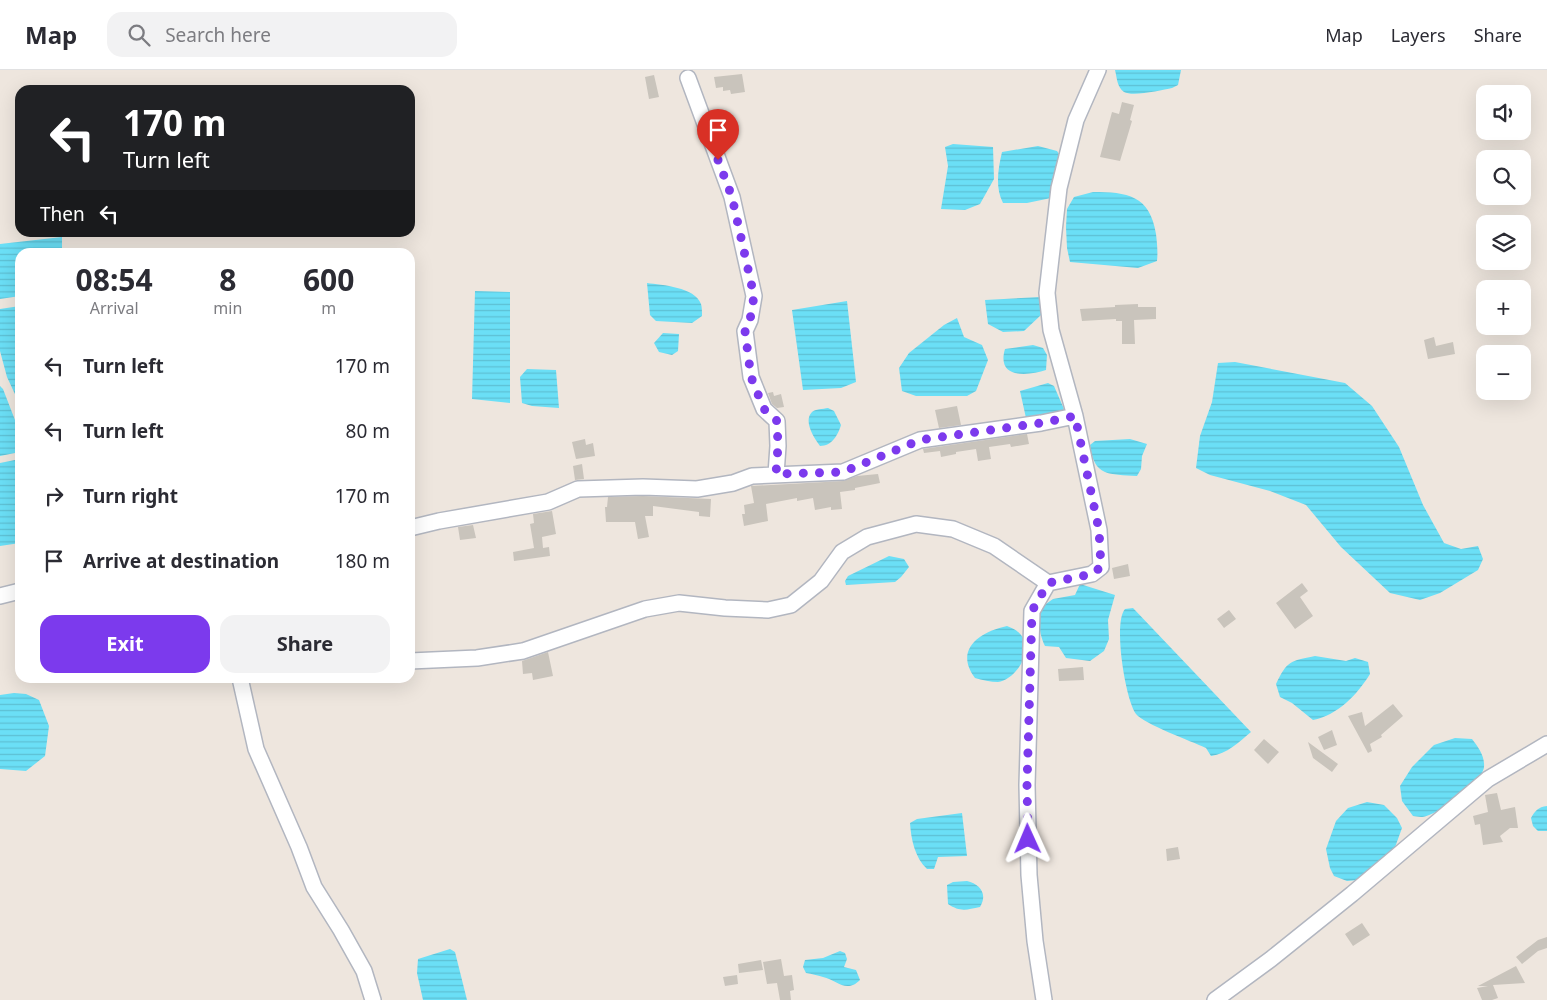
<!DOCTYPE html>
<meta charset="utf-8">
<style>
:root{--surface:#fff;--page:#f2f2f3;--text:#2b2b33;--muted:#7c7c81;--line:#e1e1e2;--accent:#7c3aed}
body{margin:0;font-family:"Noto Sans",sans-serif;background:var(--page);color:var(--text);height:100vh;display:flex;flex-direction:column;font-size:19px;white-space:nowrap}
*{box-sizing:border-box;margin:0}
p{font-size:16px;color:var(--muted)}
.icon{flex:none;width:28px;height:28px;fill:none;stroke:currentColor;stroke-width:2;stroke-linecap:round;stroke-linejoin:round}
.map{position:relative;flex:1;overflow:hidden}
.details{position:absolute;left:15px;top:178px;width:400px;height:435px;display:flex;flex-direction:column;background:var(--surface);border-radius:15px;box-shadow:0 5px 20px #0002}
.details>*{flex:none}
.guide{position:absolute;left:15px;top:15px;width:400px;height:152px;border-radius:15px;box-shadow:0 5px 20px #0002;background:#202124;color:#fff;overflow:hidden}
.tools{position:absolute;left:1476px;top:15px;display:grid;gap:10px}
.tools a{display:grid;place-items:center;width:55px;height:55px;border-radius:10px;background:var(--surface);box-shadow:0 5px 20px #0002;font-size:25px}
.pin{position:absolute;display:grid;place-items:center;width:42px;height:42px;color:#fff;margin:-51px -21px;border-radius:50% 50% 50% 0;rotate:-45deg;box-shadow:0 0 5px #0007}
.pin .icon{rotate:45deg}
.me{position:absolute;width:55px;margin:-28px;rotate:359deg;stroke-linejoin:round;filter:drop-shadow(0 0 4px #0008)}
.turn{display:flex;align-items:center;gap:18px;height:105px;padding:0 25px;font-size:22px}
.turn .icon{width:65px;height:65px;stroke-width:2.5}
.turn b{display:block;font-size:35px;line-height:42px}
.then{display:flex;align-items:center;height:48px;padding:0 25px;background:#0003;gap:10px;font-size:19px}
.eta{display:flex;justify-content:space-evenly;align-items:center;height:85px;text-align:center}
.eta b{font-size:30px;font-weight:700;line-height:35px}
.button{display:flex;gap:10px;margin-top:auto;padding:10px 25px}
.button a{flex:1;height:58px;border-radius:15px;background:var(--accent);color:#fff;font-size:20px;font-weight:700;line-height:58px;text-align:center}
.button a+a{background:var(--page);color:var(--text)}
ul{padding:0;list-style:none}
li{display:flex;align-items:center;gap:15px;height:65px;padding:0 25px}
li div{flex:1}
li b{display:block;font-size:19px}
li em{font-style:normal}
header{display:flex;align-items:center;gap:30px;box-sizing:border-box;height:70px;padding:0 25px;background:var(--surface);border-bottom:1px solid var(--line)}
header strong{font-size:24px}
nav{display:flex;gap:28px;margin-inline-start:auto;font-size:18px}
.search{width:350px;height:45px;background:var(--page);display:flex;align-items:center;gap:12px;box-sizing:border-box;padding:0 18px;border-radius:15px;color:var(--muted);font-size:19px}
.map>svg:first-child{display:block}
.water{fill:url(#water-rules)}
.building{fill:#c9c4bc}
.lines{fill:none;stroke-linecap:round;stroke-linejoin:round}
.minor-casing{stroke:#b2b6c0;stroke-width:18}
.minor{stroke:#fff;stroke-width:15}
.route{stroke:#7c3aed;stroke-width:9;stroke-dasharray:0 16.2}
</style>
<header>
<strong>Map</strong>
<div class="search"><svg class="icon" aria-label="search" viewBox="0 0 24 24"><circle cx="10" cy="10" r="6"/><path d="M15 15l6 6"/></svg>Search here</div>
<nav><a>Map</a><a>Layers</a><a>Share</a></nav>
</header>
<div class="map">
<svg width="1547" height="930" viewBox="0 0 1547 930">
<defs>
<pattern id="water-rules" width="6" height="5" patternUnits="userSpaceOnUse" patternTransform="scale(1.25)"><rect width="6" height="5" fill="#6bdff6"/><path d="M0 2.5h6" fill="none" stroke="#5dc0d3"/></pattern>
</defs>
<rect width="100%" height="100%" fill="#eee6de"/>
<path class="water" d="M1115,0H1181L1178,15L1172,18C1162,20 1133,27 1124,22C1117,17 1117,8 1115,0Z
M953,74L993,77L994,109L980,134L965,140L941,139L948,96L945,77Z
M1038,76L1057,81L1061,87L1051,128L1027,133H1003C995,118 998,99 1002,82Z
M1093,122C1127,122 1150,125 1156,164C1157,173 1158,182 1157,191L1138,198L1070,192L1067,178L1066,157L1067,139L1074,127Z
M62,167V182H20V226L0,229V174Z
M647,213C662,215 695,217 701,234C702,237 702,243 702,246L692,253L656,251L650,245Z
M475,221L510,222V333L472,329Z
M1041,227V245L1024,261L1003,262L988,254L985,230Z
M847,231L856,312L841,318L803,320L792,240Z
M20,236V335L7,307L0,281V239Z
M957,248L964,267L982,275L988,290L976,321L967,326H916L902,321L899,298L909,283L944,255Z
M663,263L679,264L678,281L672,285L659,282L654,273Z
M1033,275L1043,278L1047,285L1046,300C1028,306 996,309 1005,279Z
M1235,292L1345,313L1372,336L1399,377L1423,435L1444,473L1461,479L1478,476L1483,489L1478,500L1440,523L1420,530L1390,523L1341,477L1306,435L1270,421L1210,405L1196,398L1200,366L1212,332L1218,293Z
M527,299L556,300L559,338L532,336L522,333L520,307Z
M1048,313L1054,316L1064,339L1060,345L1026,348L1020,321Z
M0,316L3,319L20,363V382L0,386Z
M828,338L834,341L841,355C838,365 832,376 820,376C814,368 803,351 812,342C815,339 823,339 828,338Z
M1130,369L1147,374L1142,386L1141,399L1137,406C1109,404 1094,407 1090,375L1095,371Z
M20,389V473L0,476V393Z
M889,486L904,489L909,497L901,507L895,512L846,515L845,511L848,506Z
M1080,514L1115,525L1108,550L1109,569L1104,581L1090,591L1066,588L1059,577L1045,576C1040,566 1037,549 1040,538L1053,529L1075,525Z
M1133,538L1251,662C1239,672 1227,684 1211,686L1206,678C1191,671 1144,654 1136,644C1125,629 1113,552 1125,539Z
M1007,556C1014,559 1021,562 1024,570C1031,586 1014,610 998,612C991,612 982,610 975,608C954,580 979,562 1007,556Z
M1315,586L1346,591L1355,588L1368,592L1370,604C1357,625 1338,645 1313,650L1292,633L1280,627L1276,614C1287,591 1290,591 1315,586Z
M14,623L26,624L39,630L49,656L45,686L26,701L0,699V625Z
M1455,668L1472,669C1478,677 1485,686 1484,697C1482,714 1436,747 1421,747C1418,747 1415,746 1413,746L1402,731L1400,716L1412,697L1434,675Z
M1367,732L1384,735L1397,748L1402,758L1394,780L1358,810L1347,811L1334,806L1330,798L1326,779L1336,751L1348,738Z
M1547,736V761H1538L1533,756L1531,748C1535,741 1538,737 1547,736Z
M962,743L967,786L938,787L934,799H927C915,788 911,769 910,753L917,749Z
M967,811C980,814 988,824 980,837C966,840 960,842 948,834L947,815L953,812Z
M450,879L455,882L467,930H423L417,903L418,889Z
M840,881L845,883L847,889L844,897L856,900L860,910C846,924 837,910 823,907C817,905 812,904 806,903L803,897L805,890L823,888Z"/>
<path class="building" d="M742,4L745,22L731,24L730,20L723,21V17L716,18L714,7Z
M654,5L659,27L649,29L645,7Z
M1122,32L1134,35L1130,50L1132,51L1120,91L1100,87L1112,42L1119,44Z
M1138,234V237H1156V249L1134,250L1135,274H1122V251H1116V249L1082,251L1080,239L1115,237V235Z
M1434,267L1436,276L1453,272L1455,284L1428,289L1424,270Z
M773,322L774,326L781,324L784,337L777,338L772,334L768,323Z
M957,336L961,355L939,358L935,340Z
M1027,364L1029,374L1011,377L1010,374L989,377L991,389L978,391L976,379L956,382V384L941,387L940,381L924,383L923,379Z
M585,369L586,375L593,373L595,386L576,389L572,372Z
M582,394L584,409L575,410L573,396Z
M878,404L880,413L855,418V420L840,422L842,439L831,440V437L815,440L813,428L797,431V428L766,434L768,451L744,456L742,444H745L744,435L754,433L751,416L843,411L857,406Z
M643,426L711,429L710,447L699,446V442L653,436V446H645L649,467L638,469L635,452H606L605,437H607L608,427Z
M552,441L556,464L542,467L543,478L549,477L550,486L514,491L513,482L534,478L530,454L534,453L533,444Z
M473,455L476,468L460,470L458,457Z
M1128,494L1130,506L1114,509L1112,498Z
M1302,513L1308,521L1300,527L1313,546L1295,559L1276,533Z
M1229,540L1236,549L1224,558L1217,549Z
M548,582L553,606L533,610L532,603L523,604L522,591Z
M1083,597L1084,610L1059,611L1058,599Z
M1393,634L1403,646L1381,665L1382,667L1370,674L1372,681L1368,683L1348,646L1362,642L1365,656Z
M1332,660L1337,675L1324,680L1318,667Z
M1264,669L1279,682L1268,694L1254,680Z
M1308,672L1338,694L1332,702L1313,688Z
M1497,723L1501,740L1515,737L1518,758H1510L1500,766L1503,772L1483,775L1480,754L1475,755L1473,746L1488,742L1485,725Z
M1178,777L1180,789L1167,791L1166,779Z
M1362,853L1370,865L1353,876L1345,864Z
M1547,867V878L1538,881L1522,894L1516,887L1538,870Z
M781,889L784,906L792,905L794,920L790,921L791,930H780L777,913L767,914L763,892Z
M761,890L763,900L739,903L738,894Z
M1516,896L1525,913L1493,915L1498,928L1492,930H1482L1477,918L1488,916H1478Z
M737,905L738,914L725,916L723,907Z"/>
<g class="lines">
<defs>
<path id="minor" d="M688,8L732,127L754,226L750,250L745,261L751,307L764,339L777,351L778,376L776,404
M410,458L439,451L548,432L578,419L643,417L697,419L733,413L752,406L843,402L920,370L1041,353L1075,346
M0,526L20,521
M410,591L477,588L523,581L645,539L679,533L725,538L768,540L791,535L821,511L842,482L867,467L916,454L953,459L994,476L1048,513
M240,608L256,679L299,777L314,817L341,860L364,901L373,930
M1044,930L1035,871L1029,805L1027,715L1032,541L1048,513L1092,504L1101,497L1099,460L1075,346L1051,260L1047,223L1059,118L1076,50L1098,0
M1215,930L1271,889L1352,824L1488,709L1547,674"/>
</defs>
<use href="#minor" class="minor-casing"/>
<use href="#minor" class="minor"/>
</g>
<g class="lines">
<path class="route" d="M718,90L732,127L754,226L750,250L745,261L751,307L764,339L777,351L778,376L776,404L843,402L920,370L1041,353L1075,346L1099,460L1101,497L1092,504L1048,513L1032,541L1027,715L1028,769"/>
</g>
</svg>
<div class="tools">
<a><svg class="icon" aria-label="sound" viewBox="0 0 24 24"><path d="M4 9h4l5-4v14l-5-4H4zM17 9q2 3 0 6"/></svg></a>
<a><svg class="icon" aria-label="search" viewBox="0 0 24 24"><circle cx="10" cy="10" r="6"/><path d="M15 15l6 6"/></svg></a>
<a><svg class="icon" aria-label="layers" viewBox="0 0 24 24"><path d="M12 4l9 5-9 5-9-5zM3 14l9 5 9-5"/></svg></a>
<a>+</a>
<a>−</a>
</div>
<div class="pin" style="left:718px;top:90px;background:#d93025"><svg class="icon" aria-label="arrive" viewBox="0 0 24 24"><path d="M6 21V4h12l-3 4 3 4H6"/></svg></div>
<svg class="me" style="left:1028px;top:769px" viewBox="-20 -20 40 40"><path d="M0-17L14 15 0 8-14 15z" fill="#7c3aed" stroke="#fff" stroke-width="4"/></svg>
<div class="guide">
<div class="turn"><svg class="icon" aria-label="left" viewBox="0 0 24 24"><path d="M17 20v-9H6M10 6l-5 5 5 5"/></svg><div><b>170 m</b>Turn left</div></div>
<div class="then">Then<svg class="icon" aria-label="left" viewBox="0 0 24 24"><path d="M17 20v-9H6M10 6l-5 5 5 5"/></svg></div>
</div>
<section class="details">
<div class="eta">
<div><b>08:54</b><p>Arrival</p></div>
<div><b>8</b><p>min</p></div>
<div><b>600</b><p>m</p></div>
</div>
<ul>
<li><svg class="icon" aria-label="left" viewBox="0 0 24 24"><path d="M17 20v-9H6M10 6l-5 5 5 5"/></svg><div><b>Turn left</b></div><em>170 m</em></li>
<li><svg class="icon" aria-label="left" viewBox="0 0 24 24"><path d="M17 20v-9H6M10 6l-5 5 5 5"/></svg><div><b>Turn left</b></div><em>80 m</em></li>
<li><svg class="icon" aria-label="right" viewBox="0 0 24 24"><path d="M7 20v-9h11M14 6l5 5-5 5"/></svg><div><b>Turn right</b></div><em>170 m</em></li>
<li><svg class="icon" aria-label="arrive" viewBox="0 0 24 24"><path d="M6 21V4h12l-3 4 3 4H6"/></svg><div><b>Arrive at destination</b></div><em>180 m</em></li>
</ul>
<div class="button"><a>Exit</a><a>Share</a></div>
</section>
</div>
